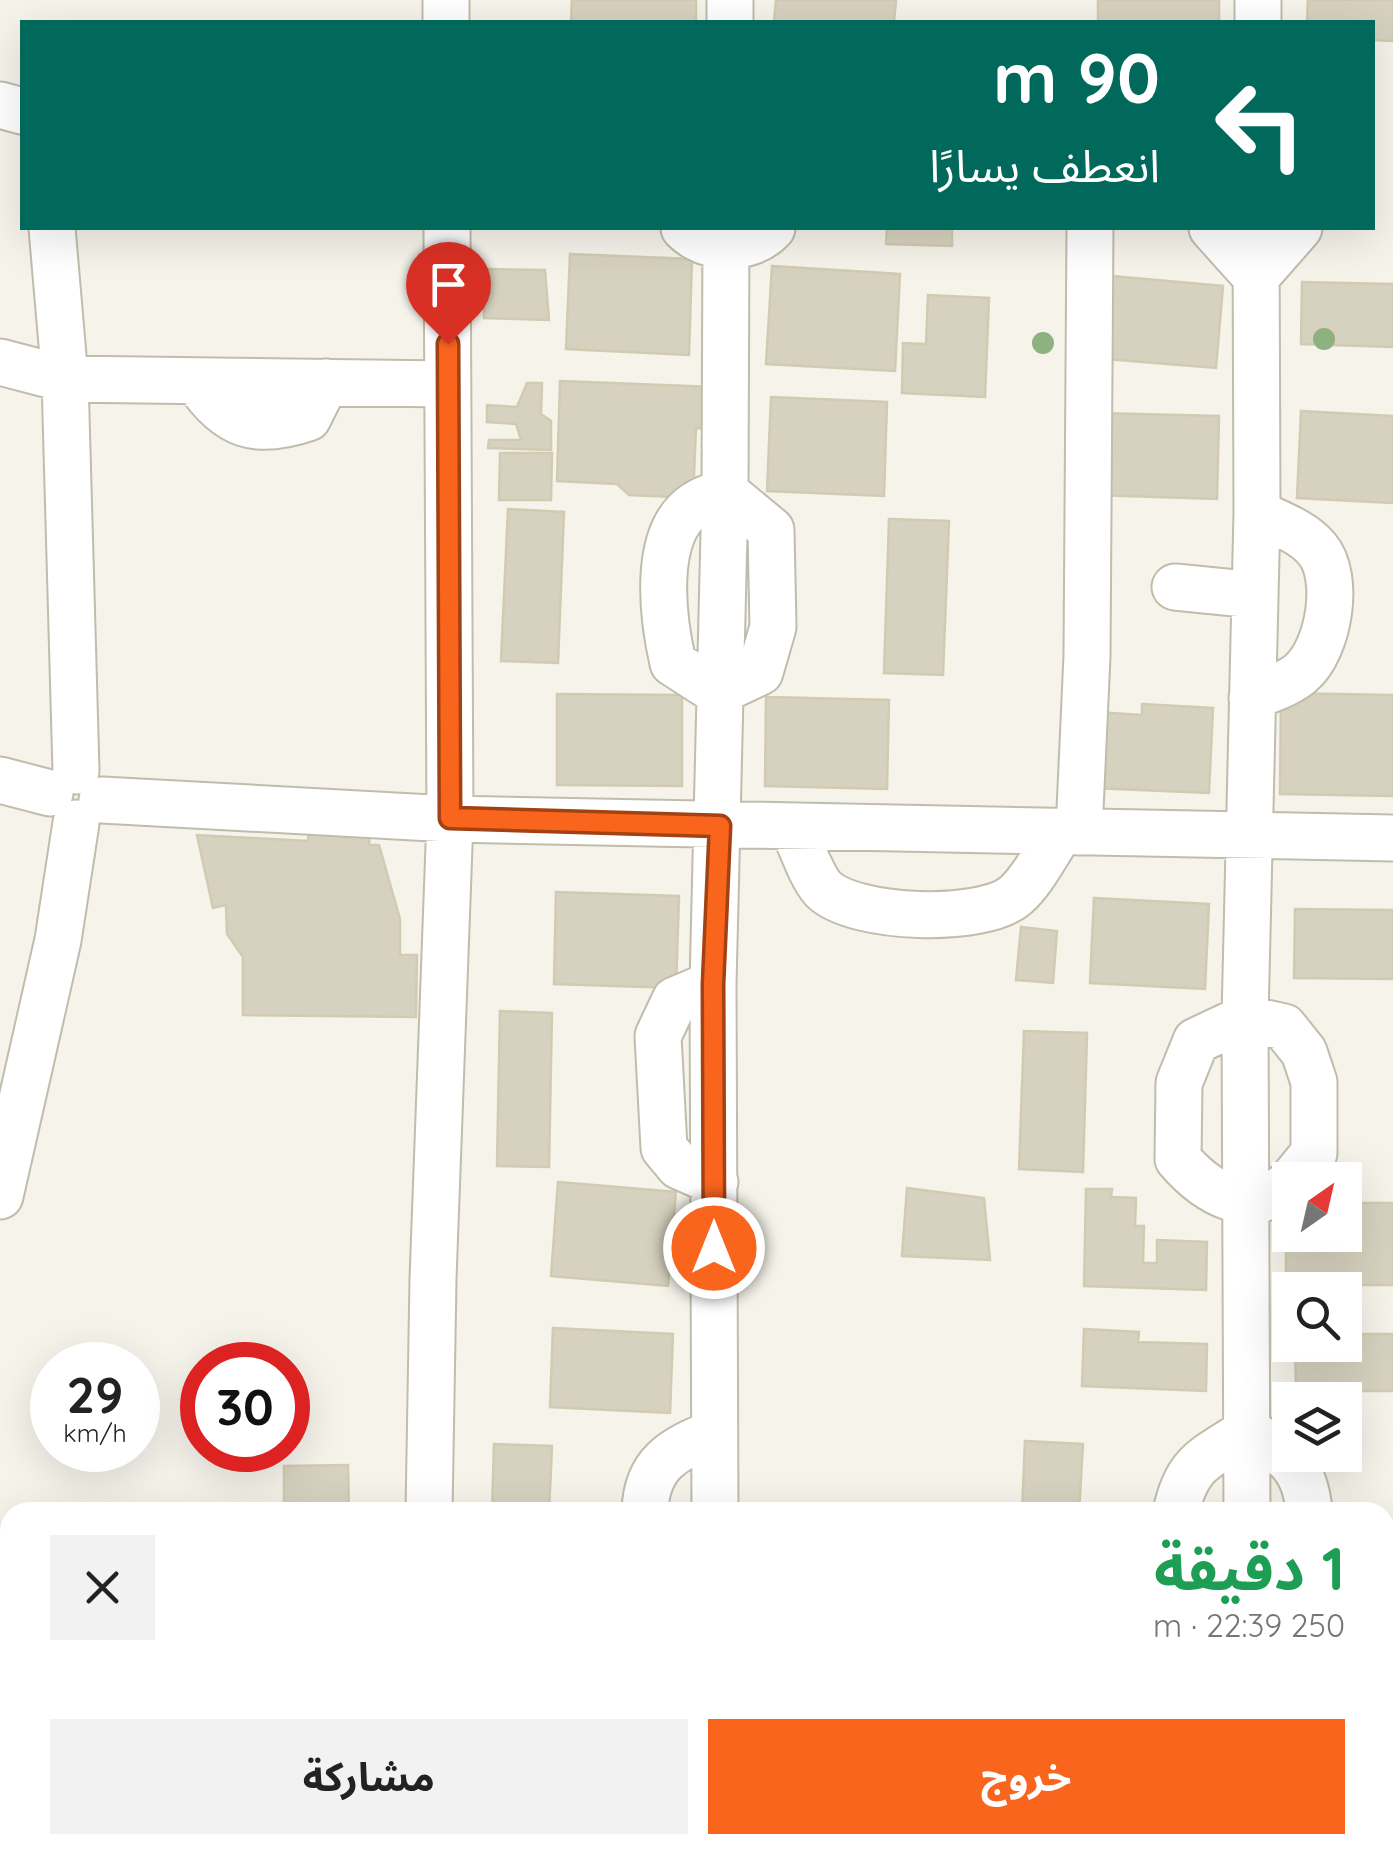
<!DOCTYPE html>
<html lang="ar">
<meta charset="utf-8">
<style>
:root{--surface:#fff;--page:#f2f2f2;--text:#222;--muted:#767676;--accent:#f9651d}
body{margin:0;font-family:Quicksand,"Noto Sans Arabic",sans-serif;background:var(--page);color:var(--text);direction:rtl;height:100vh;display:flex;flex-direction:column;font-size:38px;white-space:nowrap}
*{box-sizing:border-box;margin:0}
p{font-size:32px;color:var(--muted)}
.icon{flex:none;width:55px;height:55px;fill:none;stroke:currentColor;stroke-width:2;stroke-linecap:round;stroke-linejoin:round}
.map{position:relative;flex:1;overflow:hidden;direction:ltr}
.sheet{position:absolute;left:0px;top:1502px;width:1395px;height:352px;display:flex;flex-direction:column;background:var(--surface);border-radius:30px 30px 0 0;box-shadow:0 10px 40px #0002;direction:rtl}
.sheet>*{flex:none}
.hud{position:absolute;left:20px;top:20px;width:1355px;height:210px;border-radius:0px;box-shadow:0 10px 40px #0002;direction:rtl;background:#00695c;color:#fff;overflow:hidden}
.needle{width:65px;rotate:34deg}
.buttons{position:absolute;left:1272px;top:1162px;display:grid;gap:20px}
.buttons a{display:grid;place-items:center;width:90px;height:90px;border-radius:0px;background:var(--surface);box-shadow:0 10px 40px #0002;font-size:50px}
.speed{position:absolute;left:30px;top:1342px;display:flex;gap:20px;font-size:50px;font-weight:700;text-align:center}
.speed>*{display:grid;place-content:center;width:130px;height:130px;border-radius:50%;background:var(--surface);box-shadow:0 10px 40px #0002;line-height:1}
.speed small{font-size:25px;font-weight:400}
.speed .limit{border:15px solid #d22;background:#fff;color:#111}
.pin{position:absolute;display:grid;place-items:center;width:85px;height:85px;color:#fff;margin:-102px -42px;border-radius:50% 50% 50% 0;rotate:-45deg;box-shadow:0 0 10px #0007}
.pin .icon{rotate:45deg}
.me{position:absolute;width:110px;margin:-55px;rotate:0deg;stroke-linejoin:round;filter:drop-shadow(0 0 8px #0008)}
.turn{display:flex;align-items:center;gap:35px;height:210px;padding:0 50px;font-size:45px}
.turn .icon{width:130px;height:130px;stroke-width:2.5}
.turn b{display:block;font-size:70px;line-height:85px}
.round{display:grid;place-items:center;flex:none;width:105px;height:105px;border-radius:0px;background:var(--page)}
.overview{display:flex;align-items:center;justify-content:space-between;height:170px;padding:0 50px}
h1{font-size:60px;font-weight:700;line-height:75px;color:#1e9e55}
.action{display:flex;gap:20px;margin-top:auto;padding:20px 50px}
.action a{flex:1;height:115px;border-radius:0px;background:var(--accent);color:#fff;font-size:40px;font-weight:700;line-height:115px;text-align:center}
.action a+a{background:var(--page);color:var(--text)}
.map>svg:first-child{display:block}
.industrial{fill:#e5e2db}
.building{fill:#d7d2bf;stroke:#d1cbb2;stroke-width:2.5}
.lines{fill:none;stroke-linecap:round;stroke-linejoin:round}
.minor-casing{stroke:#c0bdac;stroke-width:49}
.minor{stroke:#fff;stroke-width:45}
.tree{fill:#8eb180}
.route-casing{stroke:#a24213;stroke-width:25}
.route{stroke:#f9651d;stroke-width:18}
</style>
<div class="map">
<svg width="1393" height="1853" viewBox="0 0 1393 1853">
<rect width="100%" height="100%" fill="#f5f3ea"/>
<path class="industrial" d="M0,1732L10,1733V1845H529L527,1853H0Z"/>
<path class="building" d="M572,0H696V22H571Z
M776,0H896L894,22H774Z
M1098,0H1219V22H1098Z
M1308,0H1393V41L1372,40V22H1307Z
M887,228H952V246L886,244Z
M570,254L692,259L689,355L566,349Z
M772,266L900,274L895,371L766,364Z
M484,269L545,270L549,320L484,318Z
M1101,275L1223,286L1216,368L1094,358Z
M1302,282L1393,284V347L1301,344Z
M928,295L989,298L985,397L902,393L903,343L926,344Z
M560,381L713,387L711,429L696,428L693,498L629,495L617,484L557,481Z
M527,383H542L541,414L551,421V450L488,448L489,440H521L516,424L487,422V405L517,407Z
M771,397L887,402L884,496L767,491Z
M1301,411L1393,416V503L1297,498Z
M1097,413L1219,416L1217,499L1095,495Z
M500,453H552L551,500H499Z
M508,509L564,512L558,663L501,661Z
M889,519L949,521L943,675L884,673Z
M1281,693L1393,695V796L1280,794Z
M557,694L682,695V786L557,785Z
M766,697L889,700L887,789L765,786Z
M1142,704L1213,708L1209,793L1093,788L1097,712L1142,715Z
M309,826L370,829L369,845H379L400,919V955H417L416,1017L243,1015V957L227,934L226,905L213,908L197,835L308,841Z
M556,892L679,896L676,988L554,984Z
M1094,898L1209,904L1205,989L1090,983Z
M1295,909L1393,910V979L1294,978Z
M1021,927L1057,931L1053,983L1016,980Z
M500,1011L552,1013L549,1167L497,1166Z
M1024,1031L1087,1033L1083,1172L1019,1169Z
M558,1182L676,1192L668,1286L551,1276Z
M907,1188L984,1198L990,1260L902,1256Z
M1086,1189H1112L1111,1197L1136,1198L1135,1226H1144L1143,1263H1157V1240L1207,1242L1206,1290L1084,1286Z
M1286,1203H1290V1235H1345V1203H1393V1285H1286Z
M553,1328L673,1334L670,1413L550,1407Z
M1084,1329L1139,1332L1138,1342L1207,1344L1206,1391L1082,1386Z
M1345,1334H1393V1391H1296L1295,1345H1345Z
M1025,1441L1083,1444L1079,1512H1022Z
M494,1444L552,1446L549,1512H492Z
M348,1465L349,1512H284V1466Z
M1385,1640H1393V1718H1385Z"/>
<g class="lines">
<defs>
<path id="minor" d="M446,0V22
M730,0V22
M1258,22V0
M0,105L22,111
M52,228L65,379L76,771
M684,228C706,251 750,252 772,228
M1212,228L1256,277L1299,228
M0,362L65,379L448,384
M197,381C227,426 255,436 308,418L326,382
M725,492L771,530L773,627L760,672L718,692L673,663C663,619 651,533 696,504C704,498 716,495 725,492Z
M1175,587L1255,595
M1252,698C1267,690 1289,684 1301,673C1329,649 1341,577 1317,549C1302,531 1277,523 1257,513
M0,780L50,793
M102,800L450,819L1393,838
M792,826C801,844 810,874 823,889C854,920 984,924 1016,895C1034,879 1047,851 1061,832
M1079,832L1087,656L1090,228
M713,984L675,1000L658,1036L664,1148L679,1166L715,1182
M1290,1182C1252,1220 1207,1193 1178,1159L1179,1083L1196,1041L1245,1018L1284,1027L1304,1052L1314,1082V1153L1292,1180
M0,1196L58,940L76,823
M429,1512L433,1279L450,819L447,228
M645,1512C646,1464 673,1449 714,1433
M715,1512L713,984L725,492L726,228
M1176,1512C1187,1461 1206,1459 1247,1431C1285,1453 1306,1466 1309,1512
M1247,1512L1245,1018L1257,513L1256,228
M0,1668L10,1670
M1385,1828L1393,1829
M402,1853L407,1845"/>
</defs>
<use href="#minor" class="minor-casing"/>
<use href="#minor" class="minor"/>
</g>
<g class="tree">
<circle cx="1324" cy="339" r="11"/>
<circle cx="1043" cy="343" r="11"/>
</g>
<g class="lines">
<defs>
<path id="route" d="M448,344L450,818L720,826L713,984L714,1248"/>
</defs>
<use href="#route" class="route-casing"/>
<use href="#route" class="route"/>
</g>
</svg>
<div class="buttons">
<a><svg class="needle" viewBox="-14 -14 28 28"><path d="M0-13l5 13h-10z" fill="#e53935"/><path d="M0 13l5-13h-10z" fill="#767676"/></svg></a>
<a><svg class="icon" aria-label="search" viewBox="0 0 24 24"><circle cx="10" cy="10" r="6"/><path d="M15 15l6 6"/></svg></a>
<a><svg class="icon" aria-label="layers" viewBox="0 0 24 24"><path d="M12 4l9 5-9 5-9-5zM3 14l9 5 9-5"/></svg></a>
</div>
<div class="speed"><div>29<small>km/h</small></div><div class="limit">30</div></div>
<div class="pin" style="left:448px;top:344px;background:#d93025"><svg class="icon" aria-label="arrive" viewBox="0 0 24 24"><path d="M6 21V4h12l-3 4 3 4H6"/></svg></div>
<svg class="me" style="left:714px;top:1248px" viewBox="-20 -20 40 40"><circle r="17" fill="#f9651d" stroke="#fff" stroke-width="3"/><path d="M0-11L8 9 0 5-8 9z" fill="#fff"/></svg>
<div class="hud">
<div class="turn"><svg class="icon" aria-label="left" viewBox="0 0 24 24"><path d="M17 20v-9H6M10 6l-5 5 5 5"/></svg><div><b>90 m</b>انعطف يسارًا</div></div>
</div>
<section class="sheet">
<div class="overview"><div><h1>1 دقيقة</h1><p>250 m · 22:39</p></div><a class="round"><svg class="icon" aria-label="close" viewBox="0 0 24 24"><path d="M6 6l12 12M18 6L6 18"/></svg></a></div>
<div class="action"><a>خروج</a><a>مشاركة</a></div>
</section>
</div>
